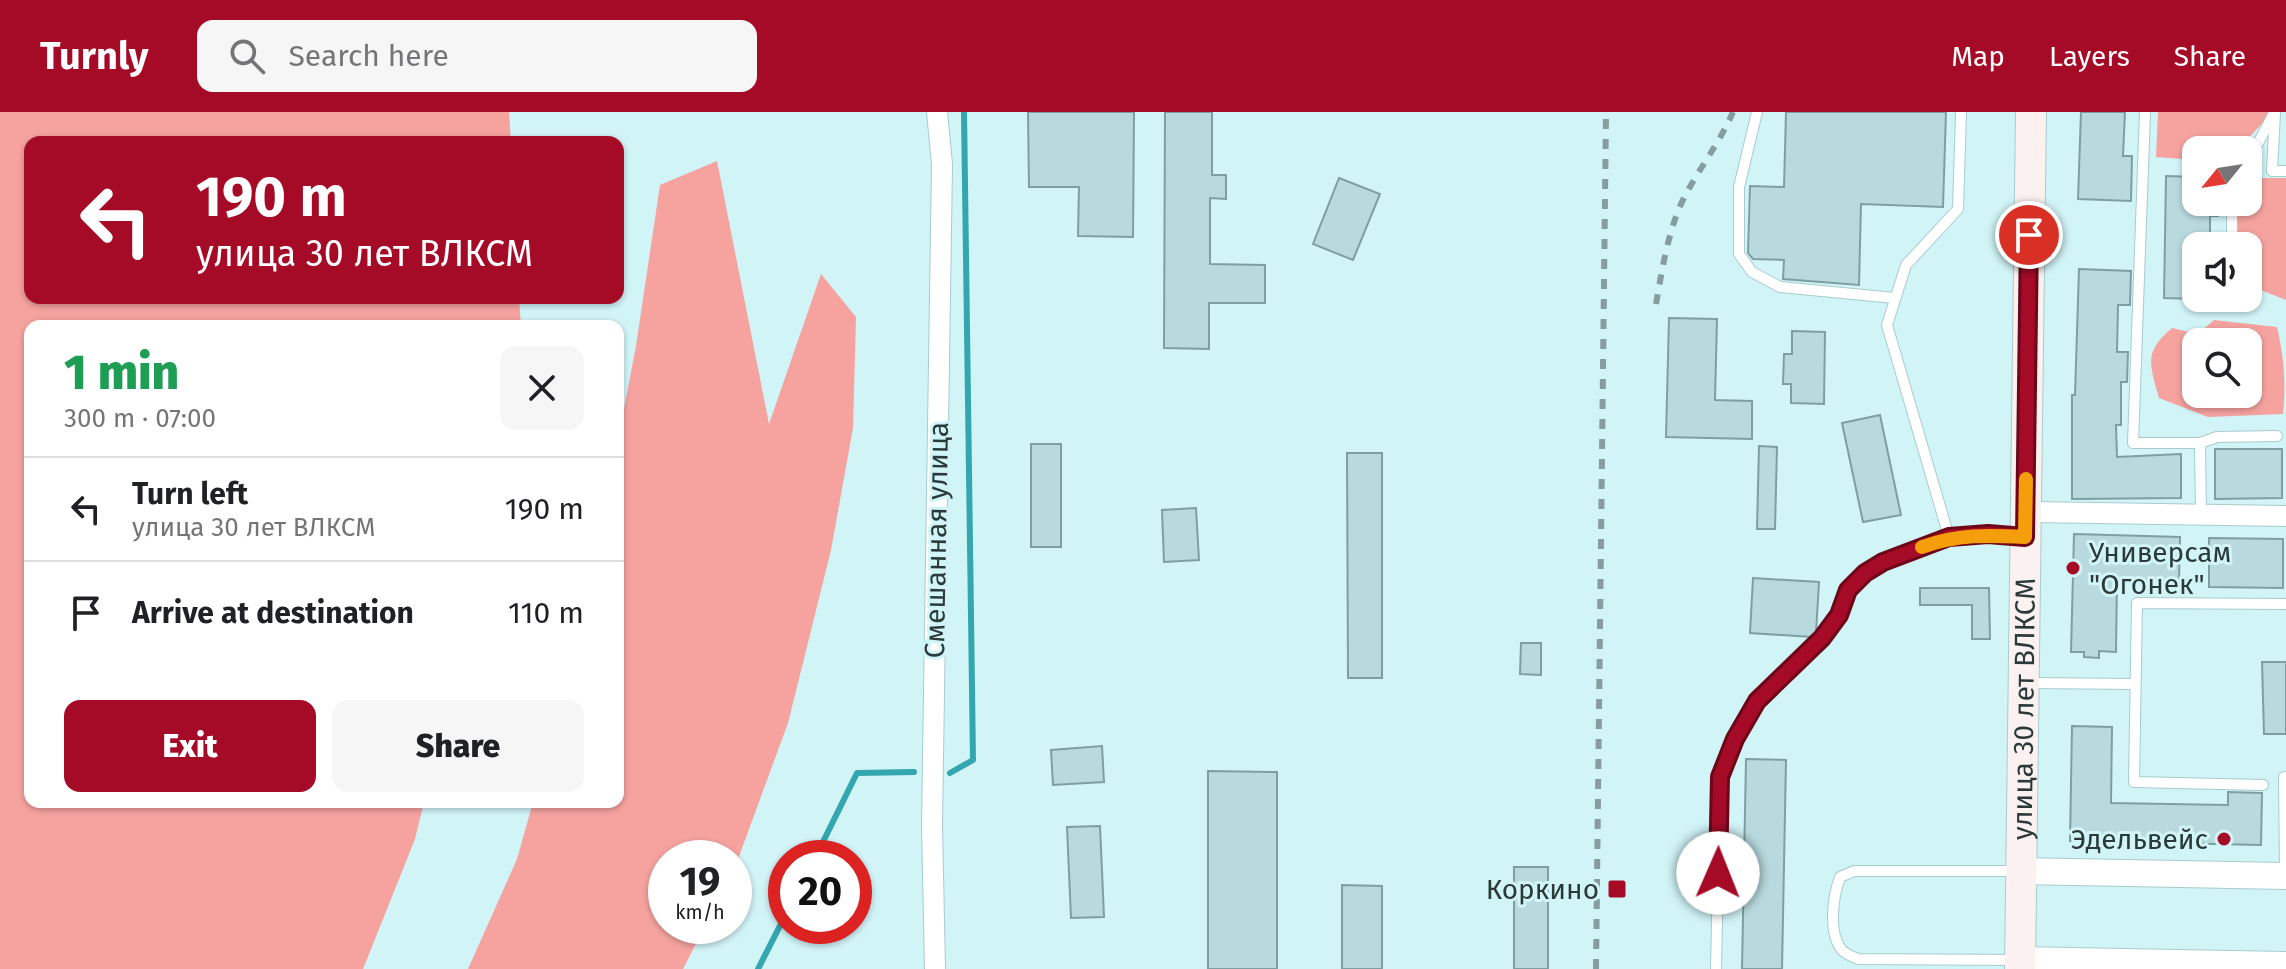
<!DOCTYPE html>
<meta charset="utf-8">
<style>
:root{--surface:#fff;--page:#f6f6f6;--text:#202124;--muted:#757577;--line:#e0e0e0;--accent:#a50b26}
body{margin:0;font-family:"Fira Sans",sans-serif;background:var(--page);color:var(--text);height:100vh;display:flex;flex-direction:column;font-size:30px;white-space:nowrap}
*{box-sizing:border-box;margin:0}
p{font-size:26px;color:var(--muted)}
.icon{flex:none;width:44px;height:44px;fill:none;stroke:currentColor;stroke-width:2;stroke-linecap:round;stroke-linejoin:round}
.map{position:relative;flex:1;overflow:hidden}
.drawer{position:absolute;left:24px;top:208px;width:600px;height:488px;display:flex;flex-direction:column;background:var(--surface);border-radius:16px;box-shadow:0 2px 6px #0004}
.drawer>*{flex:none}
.top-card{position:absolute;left:24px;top:24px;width:600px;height:168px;border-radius:16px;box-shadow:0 2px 6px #0004;background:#a50b26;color:#fff;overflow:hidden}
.needle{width:52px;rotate:240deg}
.controls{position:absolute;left:2182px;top:24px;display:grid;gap:16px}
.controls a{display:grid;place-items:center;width:80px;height:80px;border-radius:16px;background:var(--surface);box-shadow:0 2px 6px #0004;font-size:40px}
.speed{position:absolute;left:648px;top:728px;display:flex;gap:16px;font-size:40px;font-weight:700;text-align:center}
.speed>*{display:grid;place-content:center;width:104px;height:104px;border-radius:50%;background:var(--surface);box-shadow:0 2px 6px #0004;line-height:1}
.speed small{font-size:20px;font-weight:400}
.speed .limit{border:12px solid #d22;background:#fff;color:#111}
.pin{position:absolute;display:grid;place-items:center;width:68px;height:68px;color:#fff;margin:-34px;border:4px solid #fff;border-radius:50%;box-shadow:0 2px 8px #0007}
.me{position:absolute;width:88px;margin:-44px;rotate:1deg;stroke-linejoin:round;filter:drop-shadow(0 0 6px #0008)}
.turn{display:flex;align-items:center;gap:28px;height:168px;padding:0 40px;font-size:36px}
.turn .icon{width:104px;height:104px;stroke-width:2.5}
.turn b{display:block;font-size:56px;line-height:68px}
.round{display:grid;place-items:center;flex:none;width:84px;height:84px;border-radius:16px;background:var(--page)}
.summary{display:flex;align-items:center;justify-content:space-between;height:136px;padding:0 40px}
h1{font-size:48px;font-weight:800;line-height:60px;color:#1e9e55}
.button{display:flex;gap:16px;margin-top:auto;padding:16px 40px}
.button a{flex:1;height:92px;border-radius:16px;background:var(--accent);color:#fff;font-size:32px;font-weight:800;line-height:92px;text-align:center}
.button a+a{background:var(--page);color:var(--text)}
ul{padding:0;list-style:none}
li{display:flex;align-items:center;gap:24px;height:104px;padding:0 40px;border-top:2px solid var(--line)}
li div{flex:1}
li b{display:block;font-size:30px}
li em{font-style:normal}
header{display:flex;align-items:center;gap:48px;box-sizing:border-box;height:112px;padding:0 40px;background:var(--accent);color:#fff}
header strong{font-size:38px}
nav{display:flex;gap:44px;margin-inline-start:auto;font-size:28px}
.search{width:560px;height:72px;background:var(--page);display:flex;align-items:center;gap:20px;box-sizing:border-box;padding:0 28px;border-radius:16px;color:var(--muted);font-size:30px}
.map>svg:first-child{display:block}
.forest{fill:#f6a3a0;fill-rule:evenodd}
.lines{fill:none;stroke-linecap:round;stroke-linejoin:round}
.stream{stroke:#34a6b0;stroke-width:6}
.building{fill:#b8dade;stroke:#7e9fa2;stroke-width:2}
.service-casing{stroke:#a9cbce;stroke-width:12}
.minor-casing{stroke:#a9cbce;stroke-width:22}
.tertiary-casing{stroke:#a9cbce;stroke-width:28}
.secondary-casing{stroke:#a9cbce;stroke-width:32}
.service{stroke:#fff;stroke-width:10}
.minor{stroke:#fff;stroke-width:20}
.tertiary{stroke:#fff;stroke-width:26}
.secondary{stroke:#faf1f0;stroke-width:30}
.rail{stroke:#849d9f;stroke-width:6;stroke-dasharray:10 10;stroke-linecap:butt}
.route-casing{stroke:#6b0719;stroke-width:20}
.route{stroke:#a50b26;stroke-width:14}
.slow{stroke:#f59e0b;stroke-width:14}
.poi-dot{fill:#a50b26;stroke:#d1f4f7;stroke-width:3}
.labels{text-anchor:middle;stroke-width:6;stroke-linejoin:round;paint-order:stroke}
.street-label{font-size:28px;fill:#2b393a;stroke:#d1f4f7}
.poi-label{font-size:28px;fill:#2b393a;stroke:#d1f4f7;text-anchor:end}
</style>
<header>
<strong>Turnly</strong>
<div class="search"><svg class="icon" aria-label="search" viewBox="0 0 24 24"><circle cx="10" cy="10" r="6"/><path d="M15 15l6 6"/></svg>Search here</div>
<nav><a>Map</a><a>Layers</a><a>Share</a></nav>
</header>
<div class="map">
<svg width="2286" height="857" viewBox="0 0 2286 857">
<rect width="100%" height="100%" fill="#d1f4f7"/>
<path class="forest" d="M0,0H509L511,30H30V186H519L521,214H30V690H424L415,727L363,857H0Z
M2158,0H2273L2237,38H2196V48L2156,45Z
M717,49L769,312L821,162L856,205L853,316L831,438L788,611L734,758V746H666V814H705L683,857H468L517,747L533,690H618V328L636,234L660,73Z
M2260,66H2286V188L2253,175L2248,166V134H2236L2233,111L2242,90H2248V82Z
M2214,208L2277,215C2284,245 2286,271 2283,302L2208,305L2159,286C2150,253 2143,240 2172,216L2198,222ZM2196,230H2248V282H2196Z"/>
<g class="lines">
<path class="stream" d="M950,661L973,648L964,0
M815,746L857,661L914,660
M758,857L786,802"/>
</g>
<path class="building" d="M1028,0H1134L1133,125L1078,124L1079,75H1029Z
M1165,0H1212V63H1226V87L1210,86V152L1265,153V191H1209V237L1164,236Z
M1786,0H1946L1943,95L1861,92L1859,173L1783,167L1784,148L1753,147L1748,141L1750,74L1784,75Z
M2081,0H2125L2123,44H2132L2131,89L2078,87Z
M2166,64L2196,65V90H2219L2218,104H2210V134H2196V187L2164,186Z
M1339,66L1380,82L1353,148L1313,132Z
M2079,157L2131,159L2130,193H2118L2117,240H2128L2127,270H2121V313H2116L2117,345L2181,342V386L2072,387V283H2075Z
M1669,206L1717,207L1715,288L1752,289V327L1666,325Z
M1792,219L1825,220L1824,292L1791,291V272H1783L1784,242H1792Z
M1880,303L1901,403L1863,410L1842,311Z
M1031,332H1061V435H1031Z
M1759,334L1777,335L1775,417H1757Z
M2215,337H2282V386L2215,387Z
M1347,341H1382V566H1348Z
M1196,396L1199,448L1164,450L1162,398Z
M2074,422L2180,425L2179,469L2117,467L2116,540L2099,539V546L2084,545V540H2071Z
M2209,426L2283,427V476L2209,475Z
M1753,466L1819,470L1816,521L1812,525L1750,521Z
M1920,476H1989L1990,527H1972V493H1920Z
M1521,531H1541V563L1520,562Z
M2262,550H2286V622H2264Z
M2072,614L2112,615L2111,691L2228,693V680L2262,681L2261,733L2070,729Z
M1102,634L1104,670L1053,673L1051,638Z
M1746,647L1786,648L1782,857H1742Z
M1208,659L1277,660V857H1208Z
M1100,714L1104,805L1071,806L1067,715Z
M1514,755H1548V857H1514Z
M1342,773L1382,774V857H1342Z"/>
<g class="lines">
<defs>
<path id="service" d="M1757,0L1739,75V142L1752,160L1780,175L1895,186
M2145,0L2133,331H2200L2201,403
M2275,0L2272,59H2286
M2248,50L2273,3
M2232,90V134
M2200,331L2217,325L2277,324
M1949,425L1887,213L1906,153L1958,97L1961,0
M2025,571L2135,572
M2263,673L2134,670L2137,491L2286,492
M2285,762L2284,665H2286
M2018,848L1858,847C1853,845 1845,842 1841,837C1828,820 1833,784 1840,765L1854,759H2020
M1716,857L1720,665L1735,627L1757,589L1822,526L1839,503L1848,478L1865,461L1905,441L1949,425L1988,422L2023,425"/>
<path id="minor" d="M2026,400L2286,404
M935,857L932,712L942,52L937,0"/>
<path id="tertiary" d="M2022,759L2286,764
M2020,848L2286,853"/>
<g id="secondary">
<path id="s1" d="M2020,857L2031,0"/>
</g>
</defs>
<use href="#service" class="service-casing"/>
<use href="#minor" class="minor-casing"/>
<use href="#tertiary" class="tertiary-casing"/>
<use href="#secondary" class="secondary-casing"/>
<use href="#service" class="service"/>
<use href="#minor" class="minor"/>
<use href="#tertiary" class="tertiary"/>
<use href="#secondary" class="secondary"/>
<path class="rail" d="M1656,192C1662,158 1669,113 1686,82C1701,54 1720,30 1733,0
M1596,857L1606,0"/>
</g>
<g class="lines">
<defs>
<path id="route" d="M1718,761L1720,665L1735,627L1757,589L1822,526L1839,503L1848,478L1865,461L1883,450L1949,425L1988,422L2025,425L2029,123"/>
</defs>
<use href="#route" class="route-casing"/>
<use href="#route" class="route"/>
<path class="slow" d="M1922,435C1958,422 1987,423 2025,425L2026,367"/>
</g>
<g class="poi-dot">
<circle cx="2073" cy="456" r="8"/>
<circle cx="2224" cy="727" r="8"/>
<rect x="1607" y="767" width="20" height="20" rx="4"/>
</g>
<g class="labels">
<g class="street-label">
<text transform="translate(936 428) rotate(-89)" y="10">Смешанная улица</text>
<text dy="10" stroke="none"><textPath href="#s1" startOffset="260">улица 30 лет ВЛКСМ</textPath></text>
</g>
<g class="poi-label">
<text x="2089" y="450" text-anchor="start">Универсам<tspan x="2089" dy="32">"Огонек"</tspan></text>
<text x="2208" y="737">Эдельвейс</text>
<text x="1599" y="787">Коркино</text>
</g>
</g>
</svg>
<div class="controls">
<a><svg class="needle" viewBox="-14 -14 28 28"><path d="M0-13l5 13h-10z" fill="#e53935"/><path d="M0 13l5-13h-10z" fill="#757577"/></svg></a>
<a><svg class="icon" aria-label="sound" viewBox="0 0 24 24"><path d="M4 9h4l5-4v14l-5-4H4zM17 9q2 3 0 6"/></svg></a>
<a><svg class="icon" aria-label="search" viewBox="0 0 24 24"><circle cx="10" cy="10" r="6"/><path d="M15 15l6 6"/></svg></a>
</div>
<div class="speed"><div>19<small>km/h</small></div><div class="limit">20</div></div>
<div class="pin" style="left:2029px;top:123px;background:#d93025"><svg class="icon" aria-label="arrive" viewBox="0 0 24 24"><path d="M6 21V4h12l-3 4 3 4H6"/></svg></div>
<svg class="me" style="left:1718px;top:761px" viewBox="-20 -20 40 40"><circle r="19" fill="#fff"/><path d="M0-13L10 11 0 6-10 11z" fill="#a50b26"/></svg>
<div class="top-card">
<div class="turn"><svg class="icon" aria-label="left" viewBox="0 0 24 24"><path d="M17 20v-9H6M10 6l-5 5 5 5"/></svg><div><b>190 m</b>улица 30 лет ВЛКСМ</div></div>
</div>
<section class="drawer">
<div class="summary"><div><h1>1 min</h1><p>300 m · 07:00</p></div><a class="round"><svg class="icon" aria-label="close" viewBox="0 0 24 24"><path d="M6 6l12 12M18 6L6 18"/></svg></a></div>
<ul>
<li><svg class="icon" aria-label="left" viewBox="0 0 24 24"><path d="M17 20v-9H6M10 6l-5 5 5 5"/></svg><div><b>Turn left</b><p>улица 30 лет ВЛКСМ</p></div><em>190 m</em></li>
<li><svg class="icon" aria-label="arrive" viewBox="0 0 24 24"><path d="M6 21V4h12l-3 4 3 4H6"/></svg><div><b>Arrive at destination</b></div><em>110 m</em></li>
</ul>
<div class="button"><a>Exit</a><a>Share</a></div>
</section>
</div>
